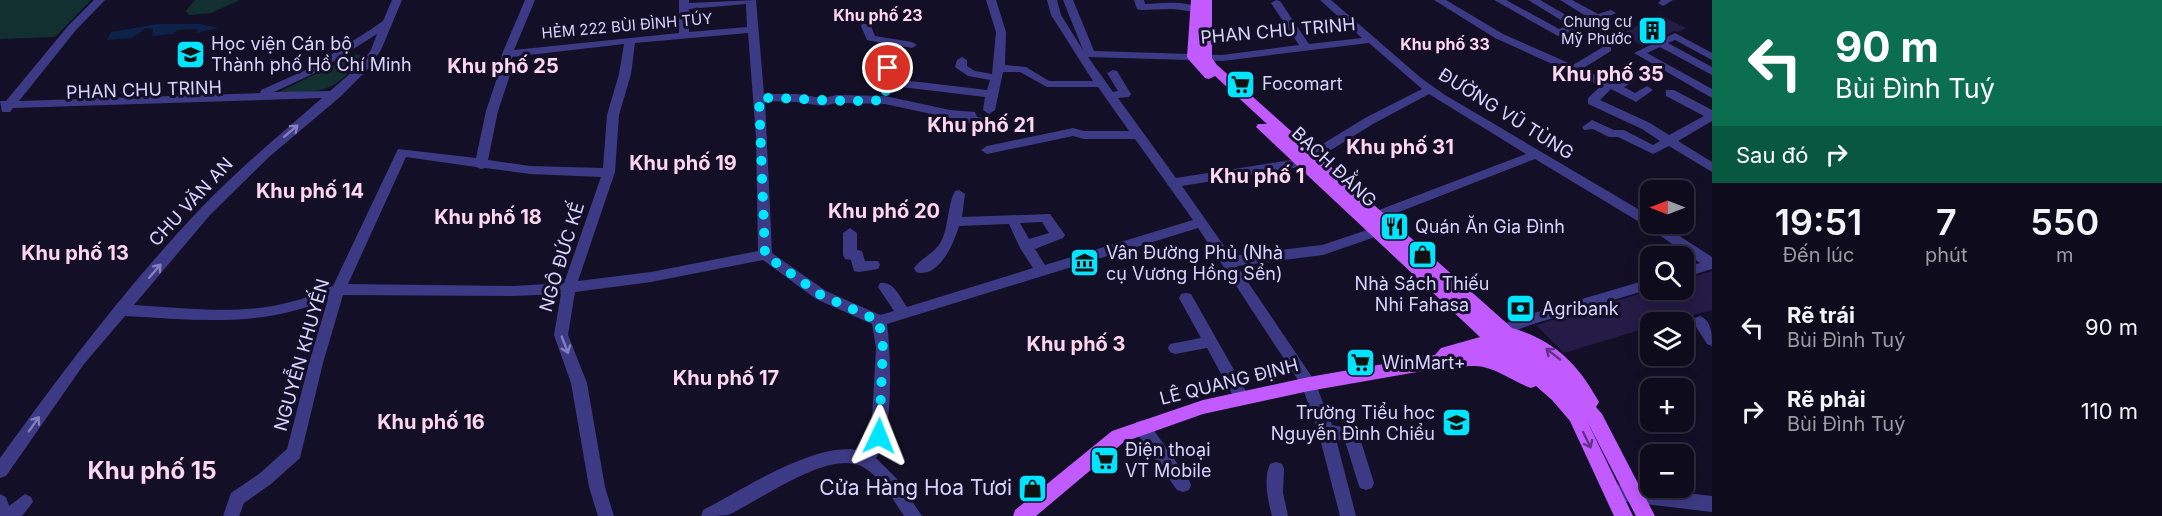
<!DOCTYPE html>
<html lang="vi">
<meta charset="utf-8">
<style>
:root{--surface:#0e0b1c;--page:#171425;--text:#f1f3f6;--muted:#9b9ba3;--line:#2e2b3b}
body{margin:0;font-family:Inter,sans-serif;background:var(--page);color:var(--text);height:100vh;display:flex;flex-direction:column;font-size:22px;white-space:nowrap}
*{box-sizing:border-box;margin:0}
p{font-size:20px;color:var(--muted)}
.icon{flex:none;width:33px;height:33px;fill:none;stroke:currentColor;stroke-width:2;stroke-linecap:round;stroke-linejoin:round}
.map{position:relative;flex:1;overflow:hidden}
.side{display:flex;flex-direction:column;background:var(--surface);width:450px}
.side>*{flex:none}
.banner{background:#0b6e4f;color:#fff;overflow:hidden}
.needle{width:39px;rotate:270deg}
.buttons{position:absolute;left:1640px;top:180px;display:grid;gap:12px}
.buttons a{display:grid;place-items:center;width:54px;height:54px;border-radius:12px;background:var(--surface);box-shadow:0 3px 15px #0003,0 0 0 2px var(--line);font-size:30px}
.pin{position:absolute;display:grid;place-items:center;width:51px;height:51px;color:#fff;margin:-26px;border:3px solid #fff;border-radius:50%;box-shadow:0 2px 6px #0007}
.me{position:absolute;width:66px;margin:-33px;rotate:2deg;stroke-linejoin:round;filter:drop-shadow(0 0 4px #0008)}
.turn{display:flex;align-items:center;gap:21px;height:126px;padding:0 24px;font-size:27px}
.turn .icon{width:78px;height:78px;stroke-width:2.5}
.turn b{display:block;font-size:42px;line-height:51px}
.then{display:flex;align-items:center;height:57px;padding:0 24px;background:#0003;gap:12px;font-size:22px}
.eta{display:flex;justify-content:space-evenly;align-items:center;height:102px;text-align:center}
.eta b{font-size:36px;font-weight:600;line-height:42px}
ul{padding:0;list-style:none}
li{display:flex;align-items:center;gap:18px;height:84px;padding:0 24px}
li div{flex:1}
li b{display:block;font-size:22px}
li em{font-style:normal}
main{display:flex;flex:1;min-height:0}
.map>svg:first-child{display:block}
.green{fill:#12302f}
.water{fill:#0c2248}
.building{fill:#241b47}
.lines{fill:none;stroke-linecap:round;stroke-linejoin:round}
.minor{fill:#3d3a85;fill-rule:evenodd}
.major{fill:#c25bff;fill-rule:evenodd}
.oneway{stroke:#837fbc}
.oneway2{stroke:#623188}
.route{stroke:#00e5ff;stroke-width:10;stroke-dasharray:0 18}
.labels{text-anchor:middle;stroke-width:6;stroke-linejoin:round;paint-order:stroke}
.far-poi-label{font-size:15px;fill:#d9d4ff;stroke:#130f26;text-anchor:end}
.far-street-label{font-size:15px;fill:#d9d4ff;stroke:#130f26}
.far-neighbourhood-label{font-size:16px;font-weight:bold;fill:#ffd6f0;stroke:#130f26}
.street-label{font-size:18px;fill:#d9d4ff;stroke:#130f26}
.poi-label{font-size:18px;fill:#d9d4ff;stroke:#130f26;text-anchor:start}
.neighbourhood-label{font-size:20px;font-weight:bold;fill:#ffd6f0;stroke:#130f26}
.near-poi-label{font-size:21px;fill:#d9d4ff;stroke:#130f26;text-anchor:end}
.near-neighbourhood-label{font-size:24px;font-weight:bold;fill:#ffd6f0;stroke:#130f26}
</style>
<main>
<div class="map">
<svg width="1712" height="516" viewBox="0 0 1712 516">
<rect width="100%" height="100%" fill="#130f26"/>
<path class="green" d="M0,0H91L55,37L0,39Z
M195,0H240L211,13L189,15L186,11Z
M356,54L360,55C358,63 352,68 347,74C328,95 304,92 277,93Z"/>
<path class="water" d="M157,24H200L219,28L196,33L198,29L177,30L173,34L152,36L153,29L146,28L132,38L107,40L111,32Z"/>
<path class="building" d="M1660,15L1686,28L1678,32L1674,31L1643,46L1620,34Z
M1712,271V310L1666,322H1650V327L1564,353L1536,325L1652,290H1683V280Z"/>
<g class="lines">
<path class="minor" d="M94,0H105L76,30L19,101L260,93L261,90L310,68L370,30L383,21L392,0H402L381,50L367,70L340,97L269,157L210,215L134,305C186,308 244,316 294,301C308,298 320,290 333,286L398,149L476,158L486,111L499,72L502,54L525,0H535L514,50L679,33V0H689V3L756,0L764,94H796L823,98L837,95L885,96L950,110L975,112L977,117L991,120L993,123L991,126L968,123L966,118H950L885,104L837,103L823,106L796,102L765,101L772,253L826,291L880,315L894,311L878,287L880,283C893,280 900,297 907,307L1033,268L1020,248L1009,224L959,226C954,243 939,279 916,272L914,268C921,258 934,254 941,242C949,226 947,206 955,191L959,190L965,194L962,217L1050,214L1065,235L1063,238L1035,249L1045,265L1193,220L1135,139H1084L1073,136L987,154L981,150L987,146L1073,128L1084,131H1129L1098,87H1047L1020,72H1003L995,110L989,114L983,110L985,97L893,86L891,92H883L881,90L883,68L891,45L867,40L861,26L862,24H870L875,36L912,42L917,45L912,48L901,46L894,79L987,90L990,80L968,76L955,67L957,60L962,57L967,60V66L975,71L992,74L996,32L986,0H996L1006,32L1005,65L1026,67L1049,81H1093L1051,15L1047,0H1057L1061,15L1083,50L1063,0H1073L1094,51L1222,55L1299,45L1271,3L1276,0L1280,1L1309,44L1362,38L1320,0H1331L1421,78L1445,95L1650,216V224H1661L1712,257V269L1683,278V268L1700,263L1646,226L1535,159L1381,219H1371L1370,216L1371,213L1526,154L1429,94L1373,124L1305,166L1182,186L1231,256L1322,245L1376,227L1383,232L1381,235L1323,255L1237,266L1314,380L1332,425L1357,430L1359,435L1374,483L1372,488L1366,490L1360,488L1358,483L1345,441L1336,439L1356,516H1340L1318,431L1302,386L1198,228L887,324C891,352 894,438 876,458L897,479L922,516H904C893,500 881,477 863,467C829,448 760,501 728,515C720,516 709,516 701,516L703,510C742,490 818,439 862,451L869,444L871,436L876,348L872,324L816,299L763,260L651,282L575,292L568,335L587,383L605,487L614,516H598L589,487L571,383L554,335L561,294L513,296L343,295L323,363L300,458L271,484L244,503L239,516H223L231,493L259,474L287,449L309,363L328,299C262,328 196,320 125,316L84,364L6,476L0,478V458C62,372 127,286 200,209C238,169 281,134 322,98L13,108L10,112H2L0,101H6L68,26ZM746,4L747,27L689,32V9ZM748,33L756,137L758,251L651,272L578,281L615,172L619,115L631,74L635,43ZM377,34L371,50L359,66L330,91L274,92L317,72ZM1369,43L1422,89L1365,118L1298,159L1176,178L1118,98L1129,97L1131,94L1117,71L1113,70L1107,73L1118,91L1113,92L1088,57L1222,61ZM624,44L619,74L607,115L603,168L530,166L488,160L498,111L511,72L512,57ZM406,157L476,167L481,169L485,168L530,174L601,177L564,283L513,286L348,284ZM1042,222L1049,233L1029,239L1020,223Z
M1134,0H1144L1145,4C1162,3 1187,0 1201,9L1196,12L1173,9L1141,10L1137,9Z
M1434,0H1446L1503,34L1573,65L1603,47H1611V51L1582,69L1614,83L1626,77H1634V81L1624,87L1635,93L1647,86L1653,90L1636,102L1611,89L1600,100L1650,123L1669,135L1704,116L1666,96V90H1674L1712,110V121L1678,141L1712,162V172L1669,146L1653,154L1618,137H1609L1593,129L1584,130L1582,127L1592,120L1614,130H1624L1653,145L1660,141L1642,129L1588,104V98L1601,86L1495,38Z
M1494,0H1506L1559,29L1569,25L1528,0H1540L1578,22L1589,18L1560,0H1572L1598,14L1611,10L1616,13L1583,29L1558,36Z
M1661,0H1673L1663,6L1658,3Z
M1675,33L1712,53V60L1675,40L1668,43L1712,67V75L1660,47L1647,53L1712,89V98L1634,53Z
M850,228L857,233V250L862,251L865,261H878L880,265L878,269L859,272L854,271L851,260L845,259L843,255V233Z
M1650,279V289L1530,325C1526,327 1520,328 1517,331C1511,335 1511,340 1502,337L1500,333L1506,323L1521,317Z
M1186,293L1191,294L1247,393L1250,398L1247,403L1242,404L1237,403L1207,348L1175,354L1170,352L1168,348L1170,344L1201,338L1179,298L1181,294Z
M1700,316C1712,321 1712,334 1712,346L1707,344L1693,322L1695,318Z
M1142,420L1148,422L1189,480L1191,485L1189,490L1183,492L1177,490L1136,432L1134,427L1136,422Z
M1276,462L1282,464L1284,469L1283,493L1288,516H1272C1268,500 1263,480 1270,464Z
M1612,484L1712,496V512L1612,500L1606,497L1604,492L1606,487Z
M0,494L6,497L9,506L25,494L31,497L33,502L22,516H0Z"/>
<path class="major" d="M1191,0H1212V58L1217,65L1512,328C1551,339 1576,361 1596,397L1599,402L1596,407L1602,414L1655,516H1636L1587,421L1633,516H1614L1570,421L1552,400L1536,386L1531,388C1513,382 1493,365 1473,366C1460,366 1455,370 1440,368L1309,391L1203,414L1124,442L1036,516H1013L1015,510L1112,431L1203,400L1309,377L1435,355L1441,348L1480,337L1256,127L1258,124H1267L1215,76L1209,79L1205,78L1189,60L1187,57Z"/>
</g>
<defs><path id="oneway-shaft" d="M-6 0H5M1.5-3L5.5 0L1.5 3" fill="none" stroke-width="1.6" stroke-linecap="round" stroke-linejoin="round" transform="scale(1.5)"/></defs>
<g class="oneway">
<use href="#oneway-shaft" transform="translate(291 131) rotate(-40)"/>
<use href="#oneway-shaft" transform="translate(155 271) rotate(-49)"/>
<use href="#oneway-shaft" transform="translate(565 345) rotate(69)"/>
<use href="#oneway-shaft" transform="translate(34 424) rotate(-55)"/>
</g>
<g class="oneway2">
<use href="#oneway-shaft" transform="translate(1553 354) rotate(-142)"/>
<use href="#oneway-shaft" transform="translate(1587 440) rotate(64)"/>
</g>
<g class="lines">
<path class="route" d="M879,436L883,348L879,321L821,295L765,255L759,98C802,98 843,103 885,100L888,68"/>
</g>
<defs>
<symbol id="building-square" viewBox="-11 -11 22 22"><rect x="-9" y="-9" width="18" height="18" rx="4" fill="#00e5ff" stroke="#130f26"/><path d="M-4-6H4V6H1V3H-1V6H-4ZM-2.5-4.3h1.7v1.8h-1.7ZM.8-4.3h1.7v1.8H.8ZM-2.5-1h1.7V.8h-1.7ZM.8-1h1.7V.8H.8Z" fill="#111"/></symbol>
<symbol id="university-square" viewBox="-11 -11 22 22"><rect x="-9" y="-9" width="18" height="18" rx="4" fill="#00e5ff" stroke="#130f26"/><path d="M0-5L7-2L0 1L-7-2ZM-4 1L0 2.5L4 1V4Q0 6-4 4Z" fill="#111"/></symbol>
<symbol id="supermarket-square" viewBox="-11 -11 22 22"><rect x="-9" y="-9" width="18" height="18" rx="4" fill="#00e5ff" stroke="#130f26"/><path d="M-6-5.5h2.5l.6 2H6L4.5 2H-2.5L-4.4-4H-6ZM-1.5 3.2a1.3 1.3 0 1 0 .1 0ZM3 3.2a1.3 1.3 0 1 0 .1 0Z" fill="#111"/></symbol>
<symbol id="restaurant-square" viewBox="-11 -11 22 22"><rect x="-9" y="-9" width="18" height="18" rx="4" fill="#00e5ff" stroke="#130f26"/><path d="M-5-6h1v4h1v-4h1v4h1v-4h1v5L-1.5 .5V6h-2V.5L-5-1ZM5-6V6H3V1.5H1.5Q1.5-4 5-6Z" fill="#111"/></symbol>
<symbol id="shop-square" viewBox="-11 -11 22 22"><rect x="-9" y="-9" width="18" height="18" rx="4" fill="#00e5ff" stroke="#130f26"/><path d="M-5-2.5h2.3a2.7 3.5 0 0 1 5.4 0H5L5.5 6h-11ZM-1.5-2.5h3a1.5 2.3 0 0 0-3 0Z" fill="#111"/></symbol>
<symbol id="museum-square" viewBox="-11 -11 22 22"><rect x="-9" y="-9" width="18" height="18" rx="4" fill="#00e5ff" stroke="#130f26"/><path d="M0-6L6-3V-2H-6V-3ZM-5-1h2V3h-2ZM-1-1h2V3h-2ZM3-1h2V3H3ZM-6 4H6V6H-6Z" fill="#111"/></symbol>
<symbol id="bank-square" viewBox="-11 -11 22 22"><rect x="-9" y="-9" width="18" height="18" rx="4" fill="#00e5ff" stroke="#130f26"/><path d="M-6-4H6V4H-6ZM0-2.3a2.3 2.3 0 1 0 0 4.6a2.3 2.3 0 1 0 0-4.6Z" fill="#111"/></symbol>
<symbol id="school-square" viewBox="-11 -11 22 22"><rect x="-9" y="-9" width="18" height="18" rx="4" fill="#00e5ff" stroke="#130f26"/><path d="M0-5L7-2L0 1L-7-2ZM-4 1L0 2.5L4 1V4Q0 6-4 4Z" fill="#111"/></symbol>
</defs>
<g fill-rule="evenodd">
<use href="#building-square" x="1636" y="14" width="33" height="33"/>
<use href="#university-square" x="174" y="38" width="33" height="33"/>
<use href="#supermarket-square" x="1224" y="68" width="33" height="33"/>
<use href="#restaurant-square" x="1378" y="210" width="33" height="33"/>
<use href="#shop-square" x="1406" y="238" width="33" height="33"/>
<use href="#museum-square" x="1068" y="246" width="33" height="33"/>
<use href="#bank-square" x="1504" y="292" width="33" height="33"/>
<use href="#supermarket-square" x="1344" y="346" width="33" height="33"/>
<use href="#school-square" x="1440" y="406" width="33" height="33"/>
<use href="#supermarket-square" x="1088" y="444" width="33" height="33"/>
<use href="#shop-square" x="1016" y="472" width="33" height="33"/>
</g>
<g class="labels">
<g class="far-poi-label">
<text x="1632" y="27">Chung cư<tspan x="1632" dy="17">Mỹ Phước</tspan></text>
</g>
<g class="far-street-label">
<text transform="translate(627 26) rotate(-5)" y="5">HẺM 222 BÙI ĐÌNH TÚY</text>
</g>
<g class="far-neighbourhood-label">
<text x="878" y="21">Khu phố 23</text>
<text x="1445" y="50">Khu phố 33</text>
</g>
<g class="street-label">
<text transform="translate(1278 31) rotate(-5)" y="6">PHAN CHU TRINH</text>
<text transform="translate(144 90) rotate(-2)" y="6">PHAN CHU TRINH</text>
<text transform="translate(1506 114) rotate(32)" y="6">ĐƯỜNG VŨ TÙNG</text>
<text transform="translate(1334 167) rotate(43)" y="6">BẠCH ĐẰNG</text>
<text transform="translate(191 202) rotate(-47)" y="6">CHU VĂN AN</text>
<text transform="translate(562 257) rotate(-73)" y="6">NGÔ ĐỨC KẾ</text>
<text transform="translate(302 355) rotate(-74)" y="6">NGUYỄN KHUYẾN</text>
<text transform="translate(1229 382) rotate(-14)" y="6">LÊ QUANG ĐỊNH</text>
</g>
<g class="poi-label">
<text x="211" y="50">Học viện Cán bộ<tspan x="211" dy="21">Thành phố Hồ Chí Minh</tspan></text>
<text x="1262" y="90">Focomart</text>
<text x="1415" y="233">Quán Ăn Gia Đình</text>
<text x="1106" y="259">Vân Đường Phủ (Nhà<tspan x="1106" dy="21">cụ Vương Hồng Sển)</tspan></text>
<text x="1422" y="290" text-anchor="middle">Nhà Sách Thiếu<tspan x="1422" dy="21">Nhi Fahasa</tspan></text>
<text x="1542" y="315">Agribank</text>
<text x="1382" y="369">WinMart+</text>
<text x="1435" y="419" text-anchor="end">Trường Tiểu học<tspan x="1435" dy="21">Nguyễn Đình Chiểu</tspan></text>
<text x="1125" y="456">Điện thoại<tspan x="1125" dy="21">VT Mobile</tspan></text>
</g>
<g class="neighbourhood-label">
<text x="503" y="73">Khu phố 25</text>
<text x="1608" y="81">Khu phố 35</text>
<text x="981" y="132">Khu phố 21</text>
<text x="1400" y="154">Khu phố 31</text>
<text x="683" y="170">Khu phố 19</text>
<text x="1257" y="183">Khu phố 1</text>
<text x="310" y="198">Khu phố 14</text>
<text x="884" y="218">Khu phố 20</text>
<text x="488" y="224">Khu phố 18</text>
<text x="75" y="260">Khu phố 13</text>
<text x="1076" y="351">Khu phố 3</text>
<text x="726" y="385">Khu phố 17</text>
<text x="431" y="429">Khu phố 16</text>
</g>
<g class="near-poi-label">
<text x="1012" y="495">Cửa Hàng Hoa Tươi</text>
</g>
<g class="near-neighbourhood-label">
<text x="152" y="479">Khu phố 15</text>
</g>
</g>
</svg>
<div class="buttons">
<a><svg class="needle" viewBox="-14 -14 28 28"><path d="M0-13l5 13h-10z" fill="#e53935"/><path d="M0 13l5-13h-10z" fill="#9b9ba3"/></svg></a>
<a><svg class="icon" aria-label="search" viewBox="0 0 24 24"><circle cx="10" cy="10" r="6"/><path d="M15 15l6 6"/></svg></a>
<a><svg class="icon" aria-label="layers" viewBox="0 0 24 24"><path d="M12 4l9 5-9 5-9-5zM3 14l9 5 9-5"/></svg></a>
<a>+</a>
<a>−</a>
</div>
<div class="pin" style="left:888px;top:68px;background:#d93025"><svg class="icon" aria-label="arrive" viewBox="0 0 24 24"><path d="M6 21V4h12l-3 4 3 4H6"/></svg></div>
<svg class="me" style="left:879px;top:436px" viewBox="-20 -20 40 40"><path d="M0-17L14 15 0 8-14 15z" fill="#00e5ff" stroke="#fff" stroke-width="4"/></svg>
</div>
<section class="side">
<div class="banner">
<div class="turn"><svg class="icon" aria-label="left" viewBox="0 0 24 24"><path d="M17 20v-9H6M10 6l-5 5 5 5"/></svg><div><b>90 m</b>Bùi Đình Tuý</div></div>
<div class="then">Sau đó<svg class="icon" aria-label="right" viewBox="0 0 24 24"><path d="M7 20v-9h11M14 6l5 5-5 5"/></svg></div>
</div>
<div class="eta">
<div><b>19:51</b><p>Đến lúc</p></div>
<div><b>7</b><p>phút</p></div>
<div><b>550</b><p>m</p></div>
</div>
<ul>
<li><svg class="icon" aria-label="left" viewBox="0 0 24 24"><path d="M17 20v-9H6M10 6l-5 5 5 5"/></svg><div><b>Rẽ trái</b><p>Bùi Đình Tuý</p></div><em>90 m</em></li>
<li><svg class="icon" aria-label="right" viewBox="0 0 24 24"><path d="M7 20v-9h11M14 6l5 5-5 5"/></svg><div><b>Rẽ phải</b><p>Bùi Đình Tuý</p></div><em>110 m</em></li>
</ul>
</section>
</main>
